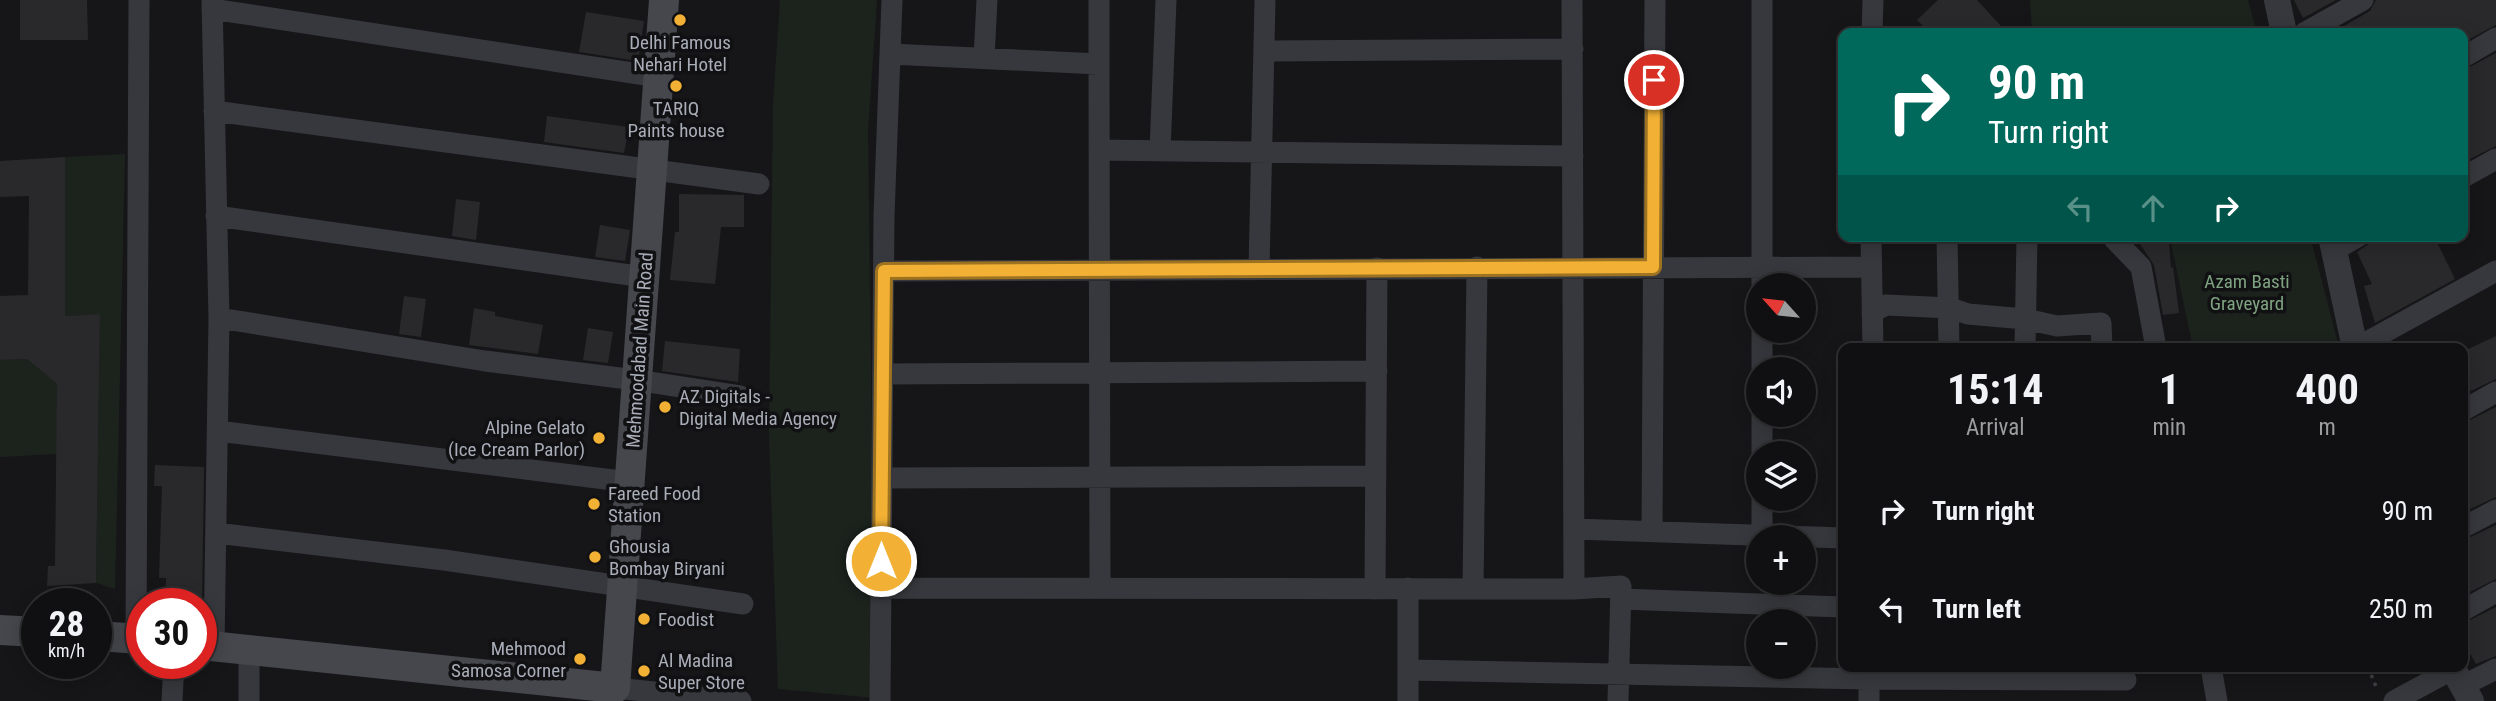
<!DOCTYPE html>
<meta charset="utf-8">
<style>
:root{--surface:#101012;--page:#1e1e20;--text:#f1f3f6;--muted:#9c9d9f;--line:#303032}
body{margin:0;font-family:"Roboto Condensed",sans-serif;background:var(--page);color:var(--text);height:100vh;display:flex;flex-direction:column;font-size:26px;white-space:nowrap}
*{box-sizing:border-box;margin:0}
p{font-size:23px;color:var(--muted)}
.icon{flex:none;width:38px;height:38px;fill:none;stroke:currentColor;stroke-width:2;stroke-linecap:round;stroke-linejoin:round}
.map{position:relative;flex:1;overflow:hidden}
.details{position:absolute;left:1838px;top:343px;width:630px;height:329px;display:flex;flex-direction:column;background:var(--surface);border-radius:14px;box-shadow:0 4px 18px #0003,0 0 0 2px var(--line)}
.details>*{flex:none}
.guide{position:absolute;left:1838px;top:28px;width:630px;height:214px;border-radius:14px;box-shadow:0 4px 18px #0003,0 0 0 2px var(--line);background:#00695c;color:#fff;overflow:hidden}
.needle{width:46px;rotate:297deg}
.fabs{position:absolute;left:1746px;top:273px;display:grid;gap:14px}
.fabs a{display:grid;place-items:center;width:70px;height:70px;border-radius:50%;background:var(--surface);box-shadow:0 4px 18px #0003,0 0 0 2px var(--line);font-size:35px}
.speed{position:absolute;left:21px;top:588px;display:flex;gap:14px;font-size:35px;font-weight:700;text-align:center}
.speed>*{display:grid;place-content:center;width:91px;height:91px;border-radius:50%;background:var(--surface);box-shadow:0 4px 18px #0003,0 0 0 2px var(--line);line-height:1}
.speed small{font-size:18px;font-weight:400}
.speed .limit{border:10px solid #d22;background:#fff;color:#111}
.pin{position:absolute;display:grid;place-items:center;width:60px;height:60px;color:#fff;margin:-30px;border:4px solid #fff;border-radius:50%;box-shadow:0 2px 7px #0007}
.me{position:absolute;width:77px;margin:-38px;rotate:0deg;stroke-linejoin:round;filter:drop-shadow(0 0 5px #0008)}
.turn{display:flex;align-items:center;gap:24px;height:147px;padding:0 35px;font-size:32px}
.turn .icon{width:91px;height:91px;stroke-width:2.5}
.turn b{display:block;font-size:49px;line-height:60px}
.lanes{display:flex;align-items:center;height:66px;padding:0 35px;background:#0003;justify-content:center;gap:35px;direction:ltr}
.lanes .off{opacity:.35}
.eta{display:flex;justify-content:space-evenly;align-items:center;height:119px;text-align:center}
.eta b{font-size:42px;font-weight:700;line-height:49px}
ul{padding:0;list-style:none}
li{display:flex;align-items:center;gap:21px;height:98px;padding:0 35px}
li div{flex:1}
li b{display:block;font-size:26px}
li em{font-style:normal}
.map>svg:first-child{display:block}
.green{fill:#1c231d}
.building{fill:#29292c}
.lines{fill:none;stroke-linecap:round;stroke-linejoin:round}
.path{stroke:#3d3f44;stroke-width:3.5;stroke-dasharray:3.5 5;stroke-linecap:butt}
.minor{stroke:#37383d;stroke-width:21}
.tertiary{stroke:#37383d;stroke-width:26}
.secondary{stroke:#45474d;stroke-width:30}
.route-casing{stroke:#9d7322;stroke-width:18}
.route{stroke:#f2b134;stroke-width:12}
.poi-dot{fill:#f2b134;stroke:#111113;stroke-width:2.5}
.labels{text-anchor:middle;stroke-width:7;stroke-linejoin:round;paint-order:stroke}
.poi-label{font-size:19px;fill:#a8adb8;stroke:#111113;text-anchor:start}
.park-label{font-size:19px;fill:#7fa381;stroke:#111113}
.street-label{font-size:19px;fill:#a8adb8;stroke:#111113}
</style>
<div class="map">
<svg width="2496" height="701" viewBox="0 0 2496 701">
<rect width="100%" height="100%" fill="#161618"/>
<path class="green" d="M780,0H877L868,131L875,698L778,689L769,437L773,103Z
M2030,0H2248L2257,33H2032Z
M125,154L115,589L96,583L100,314L65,316V157Z
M2154,236H2310L2339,347L2193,348L2170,238Z
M27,359L57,384V454L0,457V360Z"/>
<path class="building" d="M20,0H87L88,40H20Z
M1938,0H1977L2001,26L1993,33H1930L1917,20Z
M2294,0H2336L2303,18Z
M2376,0H2496V25L2462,43V33H2348L2344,26L2370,11Z
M586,12L644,21L638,61L579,52Z
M2496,53V146L2462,163V71Z
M547,116L629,127L624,153L544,142Z
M65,157V316L100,314L96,583L47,586L48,566H55L57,384L27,359L0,360V296L28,295L29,196L0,197V161Z
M679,194L744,195V227H721L715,284L670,280L675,232H679Z
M456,199L480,202L476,240L452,236Z
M600,225L630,230L625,261L595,257Z
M2372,236H2434L2455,279L2375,323L2364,286L2372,284L2357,252L2370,243Z
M2169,242L2171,268L2173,267L2179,313L2163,315L2154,265L2140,244Z
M404,296L426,299L421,337L399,334Z
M474,308L495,312V316L543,325L538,354L469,345Z
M588,328L613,332L608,363L583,360Z
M2496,336V379L2471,391L2462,371V352Z
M665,341L740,349L738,382L662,371Z
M2496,407V497L2468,510L2462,497V485L2470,481L2462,465V424Z
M155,465L204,467L202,604H165L166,578H159L162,486H154Z
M2496,525V579L2462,596V541Z
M2496,607V656L2476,664L2462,639V624Z"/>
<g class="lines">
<path class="path" d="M2368,667L2377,689"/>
<path class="minor" d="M212,0L219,318L214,647
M1572,0L1574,589
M1762,0V285
M212,9L659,77
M1872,33L1873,0
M2304,33L2363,0
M1264,51L1573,49
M890,54L1099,64L1100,588
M984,58L987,0
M2462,58L2496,38
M1099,64V0
M214,111L759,184
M1099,150L1573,156
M1160,151L1166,0
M2462,178L2496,159
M216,216L644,277
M1871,236L1873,348
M1947,236L1949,348
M2114,239L2141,267L2156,348
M2335,250L2359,236
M1259,269L1265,0
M884,271L1871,267
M1872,312L1886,305L1950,308L1968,314L2025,319L2057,326L2101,323L2102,348
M219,318L485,361L636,380L740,396
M2025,348L2027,236
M2356,348L2496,271
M1762,369V331
M883,374L1377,371
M2462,411L2496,392
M218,431L629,482
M1762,453V415
M882,478L1376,476
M2462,528L2496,510
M1574,529L1843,538
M1652,531L1655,0
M216,533L444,560L743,604
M1762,535V499
M881,588L1574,589L1621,586L1618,701
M1375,589L1377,268
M1473,589L1477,267
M1621,599L1843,607
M2462,611L2496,592
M136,638L139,0
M2211,667L2217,701
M1408,670L1869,679L2126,680
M2462,686L2496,669
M615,688L741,701
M172,701L174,663
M249,701V650
M880,701L884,216L892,0
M1408,701V588
M1869,701V667
M2394,701L2453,669"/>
<path class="tertiary" d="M2277,0L2284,33
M2331,236L2355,348
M2452,667L2471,701"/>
<path class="secondary" d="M0,630L37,632
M96,636L142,639
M201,645L615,688L664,0"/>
</g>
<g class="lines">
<defs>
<path id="route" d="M881,561L884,271L1653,267L1654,80"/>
</defs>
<use href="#route" class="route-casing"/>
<use href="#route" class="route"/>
</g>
<g class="poi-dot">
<circle cx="680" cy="20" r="7"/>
<circle cx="676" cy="86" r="7"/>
<circle cx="665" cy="407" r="7"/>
<circle cx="599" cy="438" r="7"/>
<circle cx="594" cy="504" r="7"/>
<circle cx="595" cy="557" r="7"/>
<circle cx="644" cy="619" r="7"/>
<circle cx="580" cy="659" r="7"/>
<circle cx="644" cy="671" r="7"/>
</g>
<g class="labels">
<g class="poi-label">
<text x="680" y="49" text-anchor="middle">Delhi Famous<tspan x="680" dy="22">Nehari Hotel</tspan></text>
<text x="676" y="115" text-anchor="middle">TARIQ<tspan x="676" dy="22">Paints house</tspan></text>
<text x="679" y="403">AZ Digitals -<tspan x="679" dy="22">Digital Media Agency</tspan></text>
<text x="585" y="434" text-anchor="end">Alpine Gelato<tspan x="585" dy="22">(Ice Cream Parlor)</tspan></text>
<text x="608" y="500">Fareed Food<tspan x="608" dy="22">Station</tspan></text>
<text x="609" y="553">Ghousia<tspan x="609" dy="22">Bombay Biryani</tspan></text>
<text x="658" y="626">Foodist</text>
<text x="566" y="655" text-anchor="end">Mehmood<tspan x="566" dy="22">Samosa Corner</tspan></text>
<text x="658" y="667">Al Madina<tspan x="658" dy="22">Super Store</tspan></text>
</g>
<g class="park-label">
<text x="2247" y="288">Azam Basti<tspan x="2247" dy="22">Graveyard</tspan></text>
</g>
<g class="street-label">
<text transform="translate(639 350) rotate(-86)" y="7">Mehmoodabad Main Road</text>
</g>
</g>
</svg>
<div class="fabs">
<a><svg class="needle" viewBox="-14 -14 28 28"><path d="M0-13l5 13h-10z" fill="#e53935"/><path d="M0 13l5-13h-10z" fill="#9c9d9f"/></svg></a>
<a><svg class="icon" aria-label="sound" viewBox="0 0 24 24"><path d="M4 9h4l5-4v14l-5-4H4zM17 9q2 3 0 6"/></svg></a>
<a><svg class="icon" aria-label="layers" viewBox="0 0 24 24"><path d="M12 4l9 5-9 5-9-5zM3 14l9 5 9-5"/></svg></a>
<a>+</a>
<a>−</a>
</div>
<div class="speed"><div>28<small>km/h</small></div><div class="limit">30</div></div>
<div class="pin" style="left:1654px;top:80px;background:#d93025"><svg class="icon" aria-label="arrive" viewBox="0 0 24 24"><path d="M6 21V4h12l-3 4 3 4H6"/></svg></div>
<svg class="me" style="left:881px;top:561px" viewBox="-20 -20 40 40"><circle r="17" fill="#f2b134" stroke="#fff" stroke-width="3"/><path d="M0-11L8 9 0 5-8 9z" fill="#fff"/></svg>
<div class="guide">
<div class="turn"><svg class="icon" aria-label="right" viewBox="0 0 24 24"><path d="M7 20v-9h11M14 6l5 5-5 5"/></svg><div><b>90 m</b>Turn right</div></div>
<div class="lanes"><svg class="icon off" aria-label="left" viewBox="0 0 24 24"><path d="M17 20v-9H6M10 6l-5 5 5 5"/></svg><svg class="icon off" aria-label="ahead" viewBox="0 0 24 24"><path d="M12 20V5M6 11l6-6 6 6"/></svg><svg class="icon" aria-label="right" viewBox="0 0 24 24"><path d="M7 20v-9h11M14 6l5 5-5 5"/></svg></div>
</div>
<section class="details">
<div class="eta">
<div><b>15:14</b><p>Arrival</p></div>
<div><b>1</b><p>min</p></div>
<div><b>400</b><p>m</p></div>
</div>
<ul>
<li><svg class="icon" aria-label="right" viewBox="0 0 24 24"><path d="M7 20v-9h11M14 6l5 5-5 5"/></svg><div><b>Turn right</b></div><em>90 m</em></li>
<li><svg class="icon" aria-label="left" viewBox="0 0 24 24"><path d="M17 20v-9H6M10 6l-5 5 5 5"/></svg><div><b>Turn left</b></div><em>250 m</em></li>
</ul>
</section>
</div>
